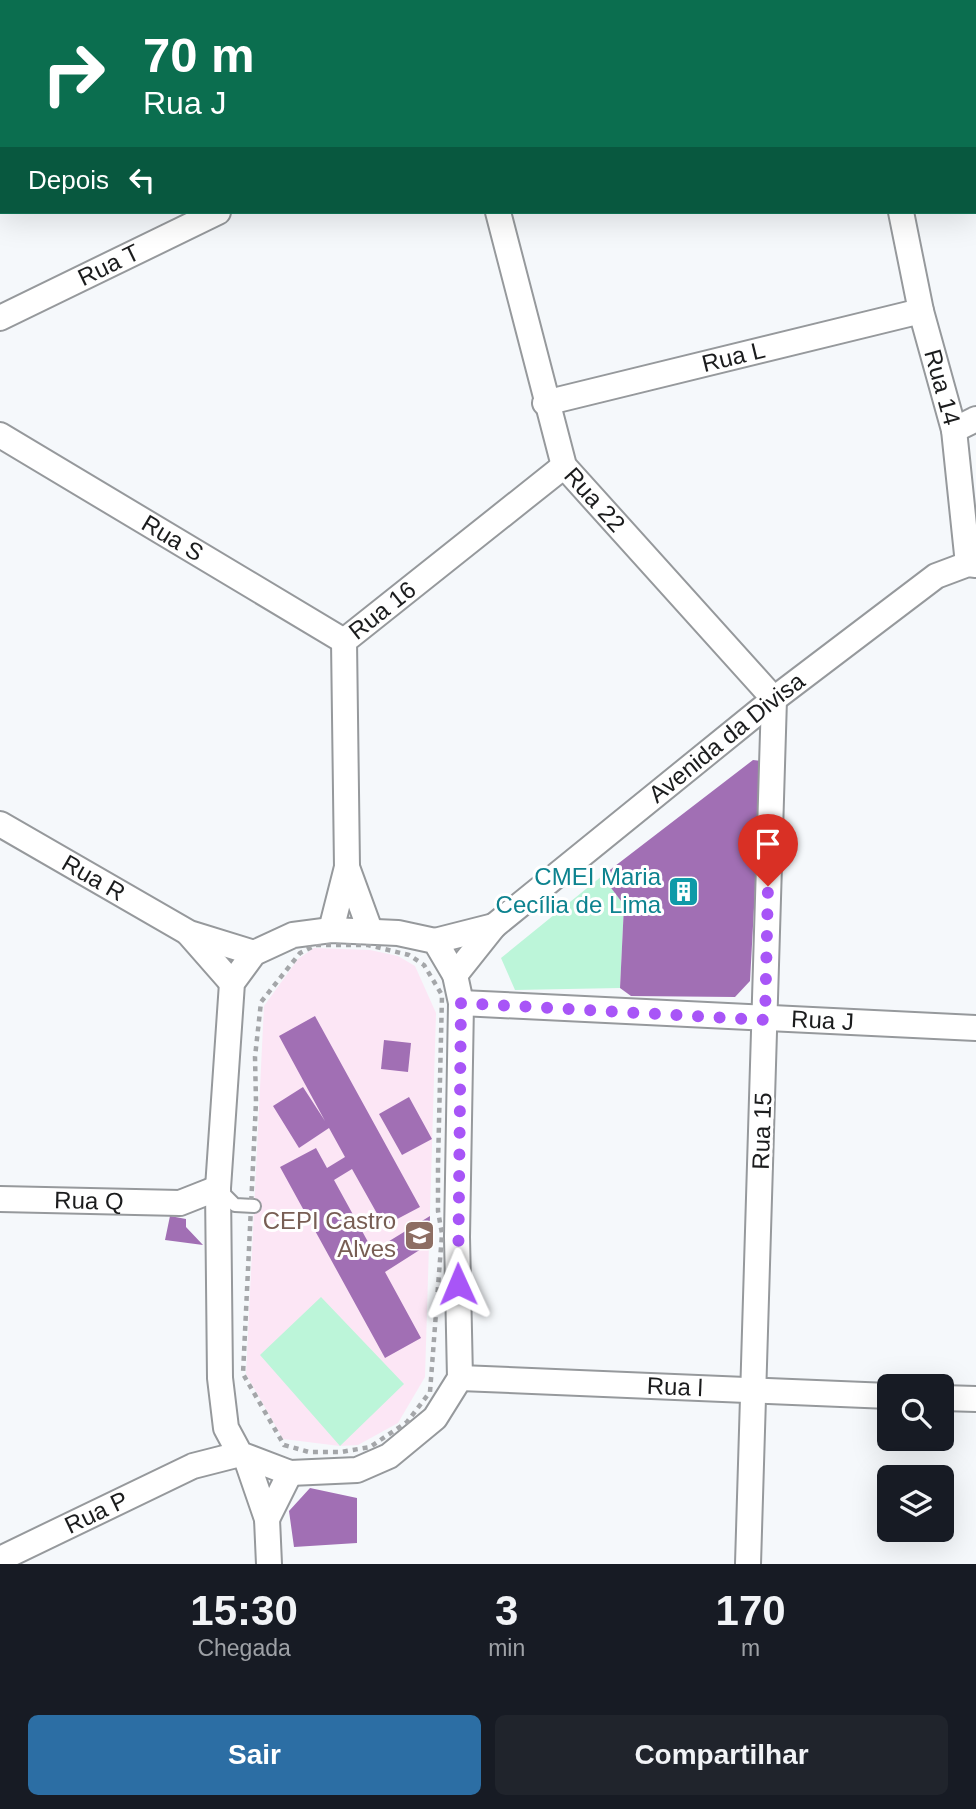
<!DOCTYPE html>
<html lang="pt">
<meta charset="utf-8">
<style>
:root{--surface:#171b24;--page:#20242c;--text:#f1f3f6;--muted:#9ea1a6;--accent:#2c6ea4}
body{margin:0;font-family:Arial,sans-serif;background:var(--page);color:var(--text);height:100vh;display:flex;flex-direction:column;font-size:26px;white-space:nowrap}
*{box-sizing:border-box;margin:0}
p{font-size:23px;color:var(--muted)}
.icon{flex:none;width:38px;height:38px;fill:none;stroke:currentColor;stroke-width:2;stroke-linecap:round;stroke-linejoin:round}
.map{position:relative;height:1564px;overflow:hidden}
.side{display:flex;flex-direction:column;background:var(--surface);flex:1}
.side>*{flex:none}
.hud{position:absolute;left:0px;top:0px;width:976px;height:214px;box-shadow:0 7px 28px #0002;background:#0b6e4f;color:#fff;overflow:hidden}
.fabs{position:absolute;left:877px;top:1374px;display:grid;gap:14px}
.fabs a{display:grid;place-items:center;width:77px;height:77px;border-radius:10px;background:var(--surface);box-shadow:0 7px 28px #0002;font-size:35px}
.pin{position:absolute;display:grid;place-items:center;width:60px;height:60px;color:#fff;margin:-72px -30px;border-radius:50% 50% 50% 0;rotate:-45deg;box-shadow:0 0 7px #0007}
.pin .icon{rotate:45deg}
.me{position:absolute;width:77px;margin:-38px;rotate:359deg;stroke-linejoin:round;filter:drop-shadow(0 0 5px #0008)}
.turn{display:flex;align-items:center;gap:24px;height:147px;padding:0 28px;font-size:32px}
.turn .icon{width:91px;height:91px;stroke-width:2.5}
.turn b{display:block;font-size:49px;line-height:60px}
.then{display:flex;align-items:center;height:66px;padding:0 28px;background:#0003;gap:14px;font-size:26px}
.eta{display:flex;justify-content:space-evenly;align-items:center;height:119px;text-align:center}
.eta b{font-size:42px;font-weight:600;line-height:49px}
.cta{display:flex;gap:14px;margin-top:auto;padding:14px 28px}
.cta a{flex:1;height:80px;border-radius:10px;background:var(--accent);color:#fff;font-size:28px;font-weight:600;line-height:80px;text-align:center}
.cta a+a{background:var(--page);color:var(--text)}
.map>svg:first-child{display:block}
.education{fill:#fce6f5}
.green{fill:#bcf5d9}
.building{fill:#a16fb4}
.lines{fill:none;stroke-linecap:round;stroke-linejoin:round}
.service-casing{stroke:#96999c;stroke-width:16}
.minor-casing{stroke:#96999c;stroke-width:28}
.path{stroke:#a4a6a9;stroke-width:4.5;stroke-dasharray:5 5;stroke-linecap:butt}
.service{stroke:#fff;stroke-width:12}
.minor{stroke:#fff;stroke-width:24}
.route{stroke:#a855f7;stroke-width:12;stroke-dasharray:0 21.6}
.labels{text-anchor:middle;stroke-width:6;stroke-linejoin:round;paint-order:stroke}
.street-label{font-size:24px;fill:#1b1c1d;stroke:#fff}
.culture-label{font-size:24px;fill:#0d838f;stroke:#fff;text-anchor:end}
.education-label{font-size:24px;fill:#785e54;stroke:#fff;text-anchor:end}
</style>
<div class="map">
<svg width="976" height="1564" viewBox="0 0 976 1564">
<rect width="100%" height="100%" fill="#f5f8fb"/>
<path class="education" d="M314,948L370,950L398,956L415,966L436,1013L425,1377L398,1423L358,1445L340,1446L283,1439L246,1374L264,1006L298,959Z"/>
<path class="green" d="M602,876L624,905L620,988L515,990L501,958Z
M321,1297L404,1384L340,1446L260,1355Z"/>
<path class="building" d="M753,760L762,761L750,981L735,997L631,996L620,988L624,905L602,876Z
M315,1016L420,1207L384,1226L352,1169L334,1180L373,1251L430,1216L429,1244L385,1272L421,1338L385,1358L280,1167L316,1148L327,1168L345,1157L329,1128L299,1148L273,1106L303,1087L325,1121L279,1036Z
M384,1040L411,1043L408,1072L381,1069Z
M409,1097L432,1139L402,1155L379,1114Z
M170,1216L186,1219V1227L203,1245L165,1240Z
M310,1488L357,1498V1543L294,1547L289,1511Z"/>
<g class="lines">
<defs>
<path id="service" d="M218,1188L235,1205L254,1206"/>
<g id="minor">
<path d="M447,0V2"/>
<path d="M847,0V2"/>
<path d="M975,83L976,82"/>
<path id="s1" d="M498,212L564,466L774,699L748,1564"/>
<path id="s2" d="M901,212L921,311L954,430L968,564"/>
<path id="s3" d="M0,318L218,212"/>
<path id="s4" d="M545,403L921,311"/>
<path d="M954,430L976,419"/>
<path id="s5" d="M0,435L344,641"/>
<path id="s6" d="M0,824L189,933L254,953"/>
<path d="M347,867L370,930"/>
<path d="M331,930L398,933L435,941L455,975L461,1003L457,1237L460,1378L435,1418L389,1456L357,1470L290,1473L240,1454L226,1428L220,1378L218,1188L232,983L254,953L293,935Z"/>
<path id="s7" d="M331,930L347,867L344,641L564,466"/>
<path d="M189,934L232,983"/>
<path d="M435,941L494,926"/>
<path id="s8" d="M455,975L494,926L774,699L936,576L968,564L976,565"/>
<path id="s9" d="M461,1003L976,1028"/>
<path id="s10" d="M0,1199L180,1203L218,1188"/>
<path id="s11" d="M460,1378L889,1396"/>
<path d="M942,1398L976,1399"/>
<path d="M246,1458L267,1519L269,1564"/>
<path d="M267,1519L290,1473"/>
<path id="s12" d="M0,1559L193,1466L240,1454"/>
</g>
</defs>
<use href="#service" class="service-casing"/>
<use href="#minor" class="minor-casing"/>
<path class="path" d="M316,945H368L409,955L424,965L442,995L438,1165V1211L442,1234L430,1392L407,1422L370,1447L341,1452H309L284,1445L243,1374L256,1102L255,1057L261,1002L300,953Z"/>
<use href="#service" class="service"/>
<use href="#minor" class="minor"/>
</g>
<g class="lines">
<path class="route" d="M458,1284L461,1003L765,1020L768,886"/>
</g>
<defs>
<symbol id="building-square" viewBox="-11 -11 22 22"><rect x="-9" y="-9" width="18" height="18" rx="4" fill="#0f9aa8" stroke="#fff"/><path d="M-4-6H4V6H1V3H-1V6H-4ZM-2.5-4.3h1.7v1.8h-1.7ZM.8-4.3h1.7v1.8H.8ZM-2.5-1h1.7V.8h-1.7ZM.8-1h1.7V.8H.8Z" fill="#fff"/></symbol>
<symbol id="school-square" viewBox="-11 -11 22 22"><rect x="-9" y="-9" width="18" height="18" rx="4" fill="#8d6e63" stroke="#fff"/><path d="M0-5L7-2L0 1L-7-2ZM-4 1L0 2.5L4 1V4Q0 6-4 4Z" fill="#fff"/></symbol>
</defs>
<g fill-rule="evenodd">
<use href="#building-square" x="666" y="874" width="35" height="35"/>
<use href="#school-square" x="402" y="1218" width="35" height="35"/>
</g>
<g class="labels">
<g class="street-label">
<text dy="8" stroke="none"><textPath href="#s3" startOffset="121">Rua T</textPath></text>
<text dy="8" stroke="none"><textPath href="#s4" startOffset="194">Rua L</textPath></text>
<text dy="8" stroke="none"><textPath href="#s2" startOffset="180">Rua 14</textPath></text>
<text dy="8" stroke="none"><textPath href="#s1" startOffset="308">Rua 22</textPath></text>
<text dy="8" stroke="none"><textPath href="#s5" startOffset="201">Rua S</textPath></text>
<text dy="8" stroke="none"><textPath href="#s7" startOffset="340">Rua 16</textPath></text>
<text dy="8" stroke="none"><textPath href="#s8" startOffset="362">Avenida da Divisa</textPath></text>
<text dy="8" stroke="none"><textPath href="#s6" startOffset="108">Rua R</textPath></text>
<text dy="8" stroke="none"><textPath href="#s9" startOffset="362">Rua J</textPath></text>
<text transform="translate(762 1131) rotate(-88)" y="8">Rua 15</text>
<text dy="8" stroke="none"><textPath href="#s10" startOffset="89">Rua Q</textPath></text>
<text dy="8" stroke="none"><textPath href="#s11" startOffset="215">Rua l</textPath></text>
<text dy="8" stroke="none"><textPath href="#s12" startOffset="107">Rua P</textPath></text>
</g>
<g class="culture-label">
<text x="661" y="885">CMEI Maria<tspan x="661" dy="28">Cecília de Lima</tspan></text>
</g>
<g class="education-label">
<text x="396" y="1229">CEPI Castro<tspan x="396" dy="28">Alves</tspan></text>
</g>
</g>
</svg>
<div class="fabs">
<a><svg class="icon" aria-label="search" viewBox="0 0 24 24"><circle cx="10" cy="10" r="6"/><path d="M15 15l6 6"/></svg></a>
<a><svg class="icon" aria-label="layers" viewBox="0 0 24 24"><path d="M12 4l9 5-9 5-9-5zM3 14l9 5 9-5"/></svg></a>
</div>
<div class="pin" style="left:768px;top:886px;background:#d93025"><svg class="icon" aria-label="arrive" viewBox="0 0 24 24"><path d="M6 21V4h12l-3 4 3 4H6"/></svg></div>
<svg class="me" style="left:458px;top:1284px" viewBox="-20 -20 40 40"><path d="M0-17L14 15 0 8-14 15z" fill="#a855f7" stroke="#fff" stroke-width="4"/></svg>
<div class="hud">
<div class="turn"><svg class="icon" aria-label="right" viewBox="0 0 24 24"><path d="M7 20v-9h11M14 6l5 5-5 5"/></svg><div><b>70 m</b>Rua J</div></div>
<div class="then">Depois<svg class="icon" aria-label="left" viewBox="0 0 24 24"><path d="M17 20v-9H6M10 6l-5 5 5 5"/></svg></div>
</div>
</div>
<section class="side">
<div class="eta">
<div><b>15:30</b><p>Chegada</p></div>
<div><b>3</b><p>min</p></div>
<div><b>170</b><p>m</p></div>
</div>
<div class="cta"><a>Sair</a><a>Compartilhar</a></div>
</section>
